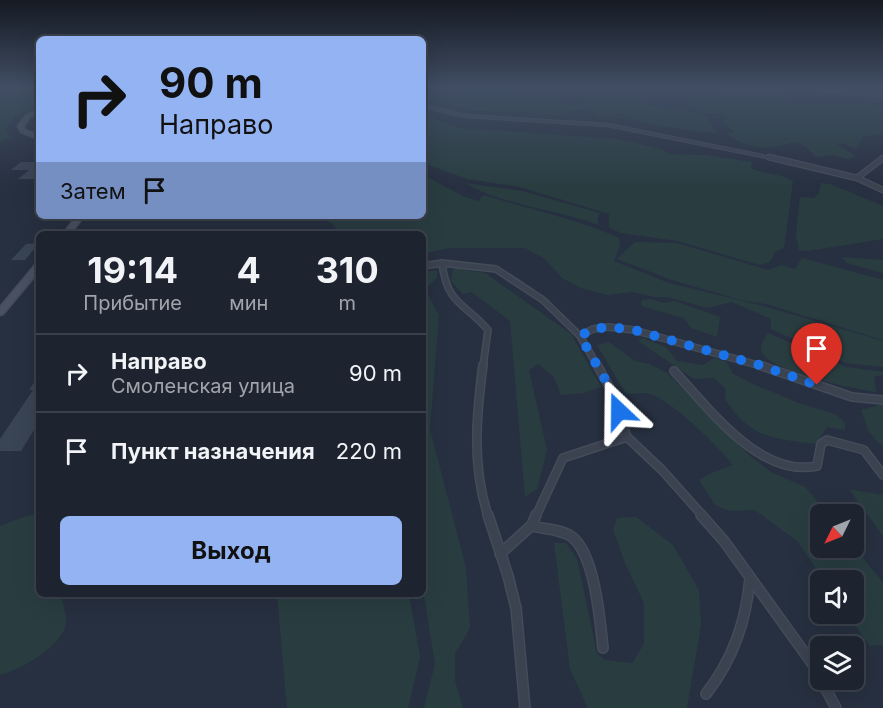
<!DOCTYPE html>
<html lang="ru">
<meta charset="utf-8">
<style>
:root{--surface:#1d2430;--page:#2a303c;--text:#f1f3f6;--muted:#a0a4ab;--line:#3b414c;--accent:#93b3f3}
body{margin:0;font-family:Inter,sans-serif;background:var(--page);color:var(--text);height:100vh;display:flex;flex-direction:column;font-size:22px;white-space:nowrap}
*{box-sizing:border-box;margin:0}
p{font-size:20px;color:var(--muted)}
.icon{flex:none;width:33px;height:33px;fill:none;stroke:currentColor;stroke-width:2;stroke-linecap:round;stroke-linejoin:round}
.map{position:relative;flex:1;overflow:hidden}
.drawer{position:absolute;left:36px;top:231px;width:390px;height:366px;display:flex;flex-direction:column;background:var(--surface);border-radius:9px;box-shadow:0 6px 24px #0002,0 0 0 2px var(--line)}
.drawer>*{flex:none}
.guide{position:absolute;left:36px;top:36px;width:390px;height:183px;border-radius:9px;box-shadow:0 6px 24px #0002,0 0 0 2px var(--line);background:#93b3f3;color:#111;overflow:hidden}
.needle{width:39px;rotate:227deg}
.fabs{position:absolute;left:810px;top:504px;display:grid;gap:12px}
.fabs a{display:grid;place-items:center;width:54px;height:54px;border-radius:9px;background:var(--surface);box-shadow:0 6px 24px #0002,0 0 0 2px var(--line);font-size:30px}
.pin{position:absolute;display:grid;place-items:center;width:51px;height:51px;color:#fff;margin:-62px -26px;border-radius:50% 50% 50% 0;rotate:-45deg;box-shadow:0 0 6px #0007}
.pin .icon{rotate:45deg}
.me{position:absolute;width:66px;margin:-33px;rotate:337deg;stroke-linejoin:round;filter:drop-shadow(0 0 4px #0008)}
.turn{display:flex;align-items:center;gap:21px;height:126px;padding:0 24px;font-size:27px}
.turn .icon{width:78px;height:78px;stroke-width:2.5}
.turn b{display:block;font-size:42px;line-height:51px}
.then{display:flex;align-items:center;height:57px;padding:0 24px;background:#0003;gap:12px;font-size:22px}
.eta{display:flex;justify-content:space-evenly;align-items:center;height:102px;text-align:center}
.eta b{font-size:36px;font-weight:700;line-height:42px}
.button{display:flex;gap:12px;margin-top:auto;padding:12px 24px}
.button a{flex:1;height:69px;border-radius:9px;background:var(--accent);color:#111;font-size:24px;font-weight:700;line-height:69px;text-align:center}
ul{padding:0;list-style:none}
li{display:flex;align-items:center;gap:18px;height:78px;padding:0 24px;border-top:2px solid var(--line)}
li div{flex:1}
li b{display:block;font-size:22px}
li em{font-style:normal}
.map>svg:first-child{display:block}
.green{fill:#293d41}
.building{fill:#394455}
.lines{fill:none;stroke-linecap:round;stroke-linejoin:round}
.minor-far4-casing{stroke:#444b59;stroke-width:4.5}
.minor-far3-casing{stroke:#444b59;stroke-width:7}
.minor-far2-casing{stroke:#444b59;stroke-width:8}
.minor-far1-casing{stroke:#444b59;stroke-width:10}
.minor-casing{stroke:#444b59;stroke-width:12}
.secondary-casing{stroke:#444b59;stroke-width:3}
.minor-far4{stroke:#3b4250;stroke-width:3}
.minor-far3{stroke:#3b4250;stroke-width:4.5}
.minor-far2{stroke:#3b4250;stroke-width:5}
.minor-far1{stroke:#3b4250;stroke-width:7}
.minor{stroke:#3b4250;stroke-width:9}
.secondary{fill:#495162;fill-rule:evenodd}
.route{stroke:#1a73e8;stroke-width:10;stroke-dasharray:0 18}
</style>
<div class="map">
<svg width="883" height="708" viewBox="0 0 883 708">
<rect width="100%" height="100%" fill="#273040"/>
<path class="green" d="M29,87H39V105L12,119L6,130L11,138L0,142V91Z
M423,87H538L560,100L555,103H522L576,105L584,104L581,93L584,91L609,94L614,90L626,92L628,95L642,98V103L646,105L696,112L704,115L718,134L648,124L618,113L612,115L614,118L597,116L591,110L586,108L555,116L532,112L474,111L423,97V91L487,102H512L423,89Z
M695,90L776,92L787,99L777,101L789,103H870L883,107V135L864,136L855,149L845,144H836L856,156L848,159L834,155L816,157C798,138 797,142 775,147C768,149 749,146 742,143C736,140 732,136 725,134L735,132L722,123L724,120L729,119L723,113L705,114L688,106Z
M423,115L462,128L617,139L661,149L671,154L706,155L752,162L751,168C765,175 781,173 793,181L784,248L775,252L770,262L760,265L677,241L621,233L609,227V214L520,187L467,179L423,163Z
M423,175L465,197L479,201L482,196H487C531,210 577,219 619,238L620,244L614,261L669,283L767,307L883,341V367L846,363L771,329V319L732,302L707,308L668,297H655L632,292L608,295L581,288L562,278L544,258L525,248H449L423,254V234H341L331,223L312,216H423Z
M465,183L522,191L600,213L597,219L599,225C558,210 502,205 465,183Z
M821,183L830,184L883,206V239L808,251L799,250L796,235L800,197L814,198L819,193Z
M635,242L677,243L768,270L781,265L795,269L802,258L883,280V340L766,304L745,301L672,280L617,259Z
M842,257L883,260V273L847,263Z
M453,268L485,273L571,334L601,387L583,393L561,395L554,377L538,364L529,370L547,450L537,489L525,497L510,321L472,292L463,294L451,281Z
M428,271H437V278L425,289L439,315L430,429L466,568L470,628L455,654V681L463,708H424L435,664L423,589V275Z
M651,299L664,303L675,301L720,317L717,337L691,328L684,318L641,306L642,300Z
M768,333L846,367L883,372V375L874,377L876,392C856,389 765,371 761,350C760,344 765,337 768,333Z
M643,338L666,347L677,361L703,365L714,358L727,362L733,374L755,385L799,403L837,415L845,423V430L827,427L816,444C773,438 751,439 725,399L726,389L714,378L694,379L638,341Z
M609,342L635,361L649,364L667,373L750,456L771,472L805,487L828,514H820V548L854,546L883,583V645L870,646L847,614H854V580H824L797,541L755,510L730,511L715,505L699,480L709,474L733,465C719,447 671,400 650,394C643,392 633,394 626,394L597,345Z
M883,404V445L879,444L868,430L861,410Z
M849,489L882,495L883,493V536Z
M39,514V594H61C62,602 67,614 66,623C63,646 20,670 0,675V526L26,516Z
M636,517L673,545L699,590L701,625L687,708H588L570,669L554,543H566L577,559L597,653L605,660L632,663L644,644V603L625,563L613,529L617,518Z
M277,594H409L420,657L408,708H287Z"/>
<path class="building" d="M21,162H39V179H18L29,170H11Z
M39,243L25,260H11L26,244Z
M39,375V422L21,451H0V439L33,390H29Z"/>
<g class="lines">
<defs>
<path id="minor-far4" d="M721,90L823,91L883,95
M423,106L466,116L608,125L777,159"/>
<path id="minor-far3" d="M769,157L857,178L883,190
M857,178L883,158"/>
<path id="minor-far2" d="M442,263C447,305 465,303 488,330L483,367
M423,266L442,263L496,269L543,300L580,336L598,367
M580,336L593,329L608,327L634,330L764,367"/>
<path id="minor-far1" d="M483,365C476,417 472,466 488,516
M597,365L610,388L627,437L662,470L703,516
M759,365L852,397L883,400
M674,371C709,408 759,478 817,466L821,444L827,440L864,450L883,475
M536,516L563,458L627,437"/>
<path id="minor" d="M488,515L508,576L516,608L525,708
M701,515L724,541L814,666L820,678
M531,526C544,529 561,529 572,537C595,555 600,620 603,648
M500,554L532,525L536,515
M821,680L836,708
M706,694C733,659 746,622 750,578"/>
<path id="secondary" d="M39,109V112L30,117L24,126L25,130L39,135V139L21,132L18,126L26,115Z
M77,216H84L70,234H63Z
M36,264H39V271L3,314L0,315V307Z"/>
</defs>
<use href="#minor-far4" class="minor-far4-casing"/>
<use href="#minor-far3" class="minor-far3-casing"/>
<use href="#minor-far2" class="minor-far2-casing"/>
<use href="#minor-far1" class="minor-far1-casing"/>
<use href="#minor" class="minor-casing"/>
<use href="#secondary" class="secondary-casing"/>
<use href="#minor-far4" class="minor-far4"/>
<use href="#minor-far3" class="minor-far3"/>
<use href="#minor-far2" class="minor-far2"/>
<use href="#minor-far1" class="minor-far1"/>
<use href="#minor" class="minor"/>
<use href="#secondary" class="secondary"/>
</g>
<linearGradient id="sky" x2="0" y2="1"><stop stop-color="#151a23"/><stop offset="0.47" stop-color="#414e64"/><stop offset="1" stop-color="#414e64" stop-opacity="0"/></linearGradient>
<rect width="883" height="186" fill="url(#sky)"/>
<g class="lines">
<path class="route" d="M619,411L610,388L580,336L593,329L608,327L634,330L759,365L817,385"/>
</g>
</svg>
<div class="fabs">
<a><svg class="needle" viewBox="-14 -14 28 28"><path d="M0-13l5 13h-10z" fill="#e53935"/><path d="M0 13l5-13h-10z" fill="#a0a4ab"/></svg></a>
<a><svg class="icon" aria-label="sound" viewBox="0 0 24 24"><path d="M4 9h4l5-4v14l-5-4H4zM17 9q2 3 0 6"/></svg></a>
<a><svg class="icon" aria-label="layers" viewBox="0 0 24 24"><path d="M12 4l9 5-9 5-9-5zM3 14l9 5 9-5"/></svg></a>
</div>
<div class="pin" style="left:817px;top:385px;background:#d93025"><svg class="icon" aria-label="arrive" viewBox="0 0 24 24"><path d="M6 21V4h12l-3 4 3 4H6"/></svg></div>
<svg class="me" style="left:619px;top:411px" viewBox="-20 -20 40 40"><path d="M0-17L14 15 0 8-14 15z" fill="#1a73e8" stroke="#fff" stroke-width="4"/></svg>
<div class="guide">
<div class="turn"><svg class="icon" aria-label="right" viewBox="0 0 24 24"><path d="M7 20v-9h11M14 6l5 5-5 5"/></svg><div><b>90 m</b>Направо</div></div>
<div class="then">Затем<svg class="icon" aria-label="arrive" viewBox="0 0 24 24"><path d="M6 21V4h12l-3 4 3 4H6"/></svg></div>
</div>
<section class="drawer">
<div class="eta">
<div><b>19:14</b><p>Прибытие</p></div>
<div><b>4</b><p>мин</p></div>
<div><b>310</b><p>m</p></div>
</div>
<ul>
<li><svg class="icon" aria-label="right" viewBox="0 0 24 24"><path d="M7 20v-9h11M14 6l5 5-5 5"/></svg><div><b>Направо</b><p>Смоленская улица</p></div><em>90 m</em></li>
<li><svg class="icon" aria-label="arrive" viewBox="0 0 24 24"><path d="M6 21V4h12l-3 4 3 4H6"/></svg><div><b>Пункт назначения</b></div><em>220 m</em></li>
</ul>
<div class="button"><a>Выход</a></div>
</section>
</div>
